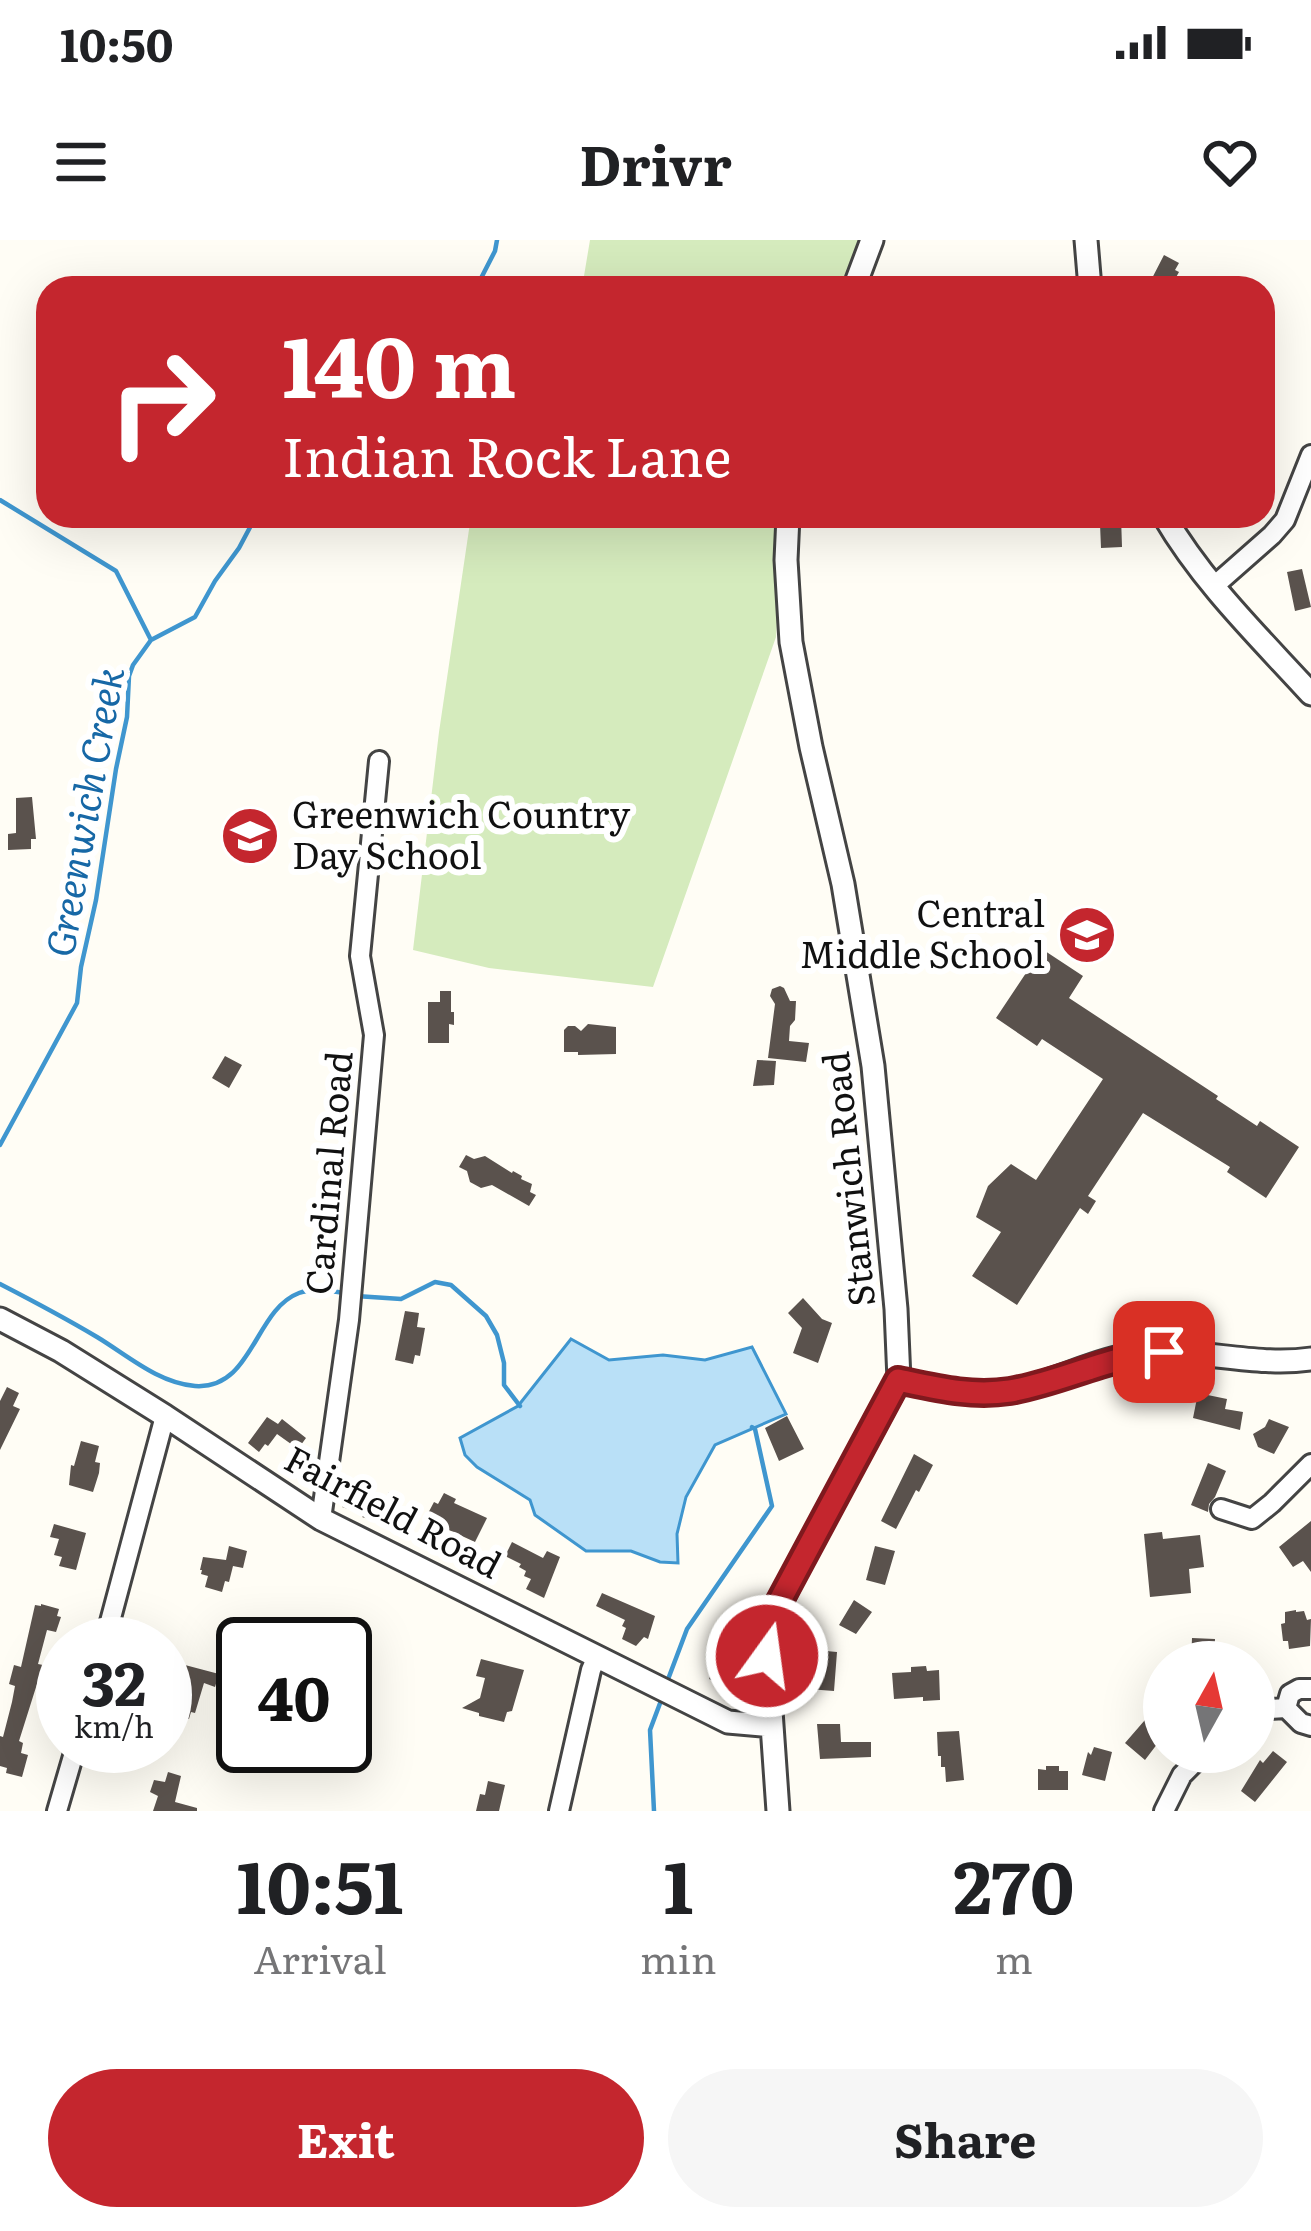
<!DOCTYPE html>
<style>
:root{--surface:#fff;--page:#f6f6f6;--text:#202124;--muted:#757577;--accent:#c4262e}
body{margin:0;font-family:Literata,serif;background:var(--page);color:var(--text);height:100vh;display:flex;flex-direction:column;font-size:45px;white-space:nowrap}
*{box-sizing:border-box;margin:0}
p{font-size:39px;color:var(--muted)}
.icon{flex:none;width:66px;height:66px;fill:none;stroke:currentColor;stroke-width:2;stroke-linecap:round;stroke-linejoin:round}
.map{position:relative;height:1571px;overflow:hidden}
.details{display:flex;flex-direction:column;background:var(--surface);flex:1}
.details>*{flex:none}
.banner{position:absolute;left:36px;top:36px;width:1239px;height:252px;border-radius:36px;box-shadow:0 12px 48px #0002;background:#c4262e;color:#fff;overflow:hidden}
.needle{width:78px;rotate:8deg}
.buttons{position:absolute;left:1143px;top:1401px;display:grid;gap:24px}
.buttons a{display:grid;place-items:center;width:132px;height:132px;border-radius:50%;background:var(--surface);box-shadow:0 12px 48px #0002;font-size:60px}
.speed{position:absolute;left:36px;top:1377px;display:flex;gap:24px;font-size:60px;font-weight:700;text-align:center}
.speed>*{display:grid;place-content:center;width:156px;height:156px;border-radius:50%;background:var(--surface);box-shadow:0 12px 48px #0002;line-height:1}
.speed small{font-size:30px;font-weight:400}
.speed .limit{border:6px solid #111;border-radius:18px;background:#fff;color:#111}
.pin{position:absolute;display:grid;place-items:center;width:102px;height:102px;color:#fff;margin:-51px;border-radius:24px;box-shadow:0 6px 18px #0006}
.me{position:absolute;width:132px;margin:-66px;rotate:14deg;stroke-linejoin:round;filter:drop-shadow(0 0 9px #0008)}
.turn{display:flex;align-items:center;gap:42px;height:252px;padding:0 48px;font-size:54px}
.turn .icon{width:156px;height:156px;stroke-width:2.5}
.turn b{display:block;font-size:84px;line-height:102px}
.eta{display:flex;justify-content:space-evenly;align-items:center;height:204px;text-align:center}
.eta b{font-size:72px;font-weight:700;line-height:84px}
.cta{display:flex;gap:24px;margin-top:auto;padding:24px 48px}
.cta a{flex:1;height:138px;border-radius:72px;background:var(--accent);color:#fff;font-size:48px;font-weight:700;line-height:138px;text-align:center}
.cta a+a{background:var(--page);color:var(--text)}
.status{display:flex;justify-content:space-between;align-items:center;height:84px;padding:0 60px;background:var(--surface);direction:ltr}
.status svg{height:33px;fill:currentColor}
header{display:flex;justify-content:space-between;align-items:center;height:156px;padding:0 48px;background:var(--surface);font-size:54px;font-weight:700}
.map>svg:first-child{display:block}
.green{fill:#d5ebbd}
.water{fill:#b9e0f7;stroke:#3f96cf;stroke-width:3}
.lines{fill:none;stroke-linecap:round;stroke-linejoin:round}
.stream{stroke:#3f96cf;stroke-width:4.5}
.building{fill:#5a524d}
.minor-casing{stroke:#444;stroke-width:24}
.tertiary-casing{stroke:#444;stroke-width:27}
.minor{stroke:#fff;stroke-width:18}
.tertiary{stroke:#fff;stroke-width:21}
.route-casing{stroke:#7f191e;stroke-width:30}
.route{stroke:#c4262e;stroke-width:21}
.labels{text-anchor:middle;stroke-width:12;stroke-linejoin:round;paint-order:stroke}
.poi-label{font-size:36px;fill:#111;stroke:#fff;text-anchor:start}
.street-label{font-size:36px;fill:#111;stroke:#fff}
.water-label{font-size:39px;font-style:italic;fill:#1768a6;stroke:#fff}
</style>
<div class="status"><b>10:50</b><svg viewBox="0 0 49 12"><path d="M0 12V9h3v3zM5 12V6h3v6zM10 12V3h3v9zM15 12V0h3v12zM26 1h20v11H26zM47 4h2v5h-2z"/></svg></div>
<header><svg class="icon" aria-label="menu" viewBox="0 0 24 24"><path d="M4 6h16M4 12h16M4 18h16"/></svg>Drivr<svg class="icon" aria-label="heart" viewBox="0 0 24 24"><path d="M12 20l-8-8c-3-5 5-10 8-4 3-6 11-1 8 4z"/></svg></header>
<div class="map">
<svg width="1311" height="1571" viewBox="0 0 1311 1571">
<rect width="100%" height="100%" fill="#fffdf5"/>
<path class="green" d="M590,0H866L845,48H582Z
M471,276H784L776,397L653,747L489,728L413,710L439,492Z"/>
<path class="water" d="M571,1099L609,1120L663,1115L705,1120L752,1107L786,1174L715,1205L686,1257L677,1294L678,1323L660,1322L631,1311H586L535,1275L530,1260L477,1227L465,1215L460,1198L518,1166Z"/>
<g class="lines">
<path class="stream" d="M476,48L495,11L497,0
M0,260L116,331L151,400
M0,905L77,763L81,727L96,660L116,529L127,477L129,436L133,425L151,400L195,377L215,341L239,308L256,276
M0,1044C33,1061 65,1078 97,1097C127,1115 158,1143 195,1146C253,1150 254,1070 299,1053C313,1048 331,1051 345,1053
M356,1056L401,1059L435,1042L451,1045L486,1076L497,1095L504,1123V1145L520,1166
M667,1442L687,1389L772,1266L755,1189L752,1187
M654,1571L650,1490L662,1458"/>
</g>
<path class="building" d="M1164,15L1179,23L1175,30L1179,32L1174,41L1169,39L1164,48H1147Z
M1108,276H1121L1122,307L1101,308L1100,284L1108,285Z
M1302,329L1311,367L1295,371L1287,332Z
M32,557L36,599H31V609L8,610V594L16,593V558Z
M1042,709L1083,736L1069,758L1218,856L1216,859L1257,886L1260,881L1299,907L1266,958L1227,932L1230,927L1143,873L1088,956L1096,961L1088,974L1080,968L1017,1065L972,1036L1001,992L976,977L988,946L1011,924L1036,940L1103,839L1042,799L1037,806L996,778Z
M780,746L784,748L790,761H796L795,780L790,786L789,801L809,803L806,822L768,818L775,764L770,756L772,749Z
M440,751H451V772H454V785L449,784V803H428V762H440Z
M588,784L616,787V814L578,815V812H564V790L568,786H575L581,791Z
M225,816L242,825L229,848L212,838Z
M757,820L776,821L774,845L753,846Z
M466,915L474,919L485,916L512,933L513,931L522,936L521,939L532,944L530,952L536,955L529,966L492,945L481,948L470,942L467,931L459,927Z
M803,1058L822,1079L832,1083L818,1123L793,1113L802,1088L788,1073Z
M405,1071L419,1073L417,1087L425,1088L420,1116L415,1115L413,1124L395,1120Z
M7,1147L19,1153L13,1166L20,1169L0,1210V1161Z
M1198,1153L1227,1159L1225,1169L1243,1172L1240,1190L1193,1178Z
M787,1176L804,1209L779,1221L765,1188Z
M267,1177L278,1184L282,1179L306,1198L298,1209L277,1194L268,1206L265,1204L259,1212L248,1203Z
M1269,1179L1289,1187L1274,1214L1258,1207L1253,1194L1265,1187Z
M81,1201L99,1206L95,1222L100,1223L99,1233L93,1252L69,1245L71,1225L74,1226Z
M914,1214L933,1225L919,1252L916,1250L896,1289L881,1281Z
M1208,1223L1226,1231L1215,1257L1209,1264L1208,1272L1191,1265Z
M350,1239L368,1245L365,1254L386,1261L389,1252L402,1256L392,1287L362,1277L363,1274L342,1267Z
M444,1253L456,1259L454,1263L487,1278L475,1302L425,1279L434,1262L438,1264Z
M1311,1281V1332L1303,1321L1293,1327L1279,1307Z
M54,1284L86,1293L76,1330L59,1326L62,1317L54,1315L59,1299L50,1297Z
M1162,1292L1163,1299L1200,1295L1204,1327L1189,1329L1191,1353L1150,1357L1144,1294Z
M512,1302L543,1318L547,1311L560,1317L544,1358L526,1349L531,1339L524,1336L526,1331L519,1327L521,1324L505,1316Z
M229,1306L247,1311L243,1328L233,1326L229,1342L225,1341L222,1352L205,1347L208,1336L201,1334L202,1330H200L203,1317L226,1320Z
M875,1306L895,1311L885,1345L866,1340Z
M602,1353L655,1376L648,1399L644,1397L636,1406L622,1399L626,1388L622,1386L625,1380L596,1366Z
M854,1360L872,1372L856,1394L839,1385Z
M41,1364L59,1369L57,1376L61,1377L56,1392L47,1390L38,1424L43,1425L19,1501L23,1503L21,1513L28,1515L22,1537L6,1533L7,1528L0,1526V1496L3,1497L12,1462L15,1446L9,1444L14,1425L21,1427L35,1365L41,1366Z
M1296,1370V1372L1304,1371L1307,1380L1311,1379L1310,1406L1289,1409L1288,1401H1283L1281,1384L1285,1383V1372Z
M1192,1398L1215,1399L1214,1422H1191Z
M730,1400L749,1407L747,1412L752,1414L739,1451L709,1439L715,1422L720,1423Z
M815,1410L837,1412L834,1451L808,1449L809,1428H814Z
M481,1419L524,1430L512,1471L507,1472L504,1482L479,1476V1473L462,1468L480,1458L485,1438L476,1436Z
M185,1425L219,1434L215,1447L204,1443L195,1473L191,1472L189,1479L174,1474L181,1450L176,1449Z
M926,1426L927,1431L939,1430L940,1460L923,1461V1457L894,1459L892,1433L911,1432V1427Z
M1164,1458V1495L1145,1520L1125,1503Z
M817,1484H840L841,1502H871V1517L820,1519Z
M959,1491L964,1540L946,1542L945,1527H941V1516H938L937,1492Z
M1094,1507L1112,1512L1105,1541L1082,1535L1088,1512L1091,1515Z
M1273,1511L1287,1522L1255,1562L1241,1551L1260,1520L1263,1523Z
M1046,1526H1059V1531H1068V1550H1038V1529L1046,1530Z
M168,1532L181,1536L175,1562L197,1568V1571H153L158,1556L150,1552L154,1540L165,1542Z
M488,1541L505,1545L499,1571H476L480,1554L485,1555Z"/>
<g class="lines">
<defs>
<path id="minor" d="M1213,347L1272,295L1285,280L1311,215
M1221,1269L1252,1279L1272,1263L1311,1224
M321,1279L349,1080L374,795L360,716L379,521
M104,1404L165,1176
M1286,1468L1290,1454L1299,1449H1311
M1254,1470L1286,1468L1301,1483L1311,1486
M57,1571L76,1506
M559,1571L591,1430L597,1416
M1164,1571L1182,1535L1205,1512"/>
<path id="tertiary" d="M1086,0L1090,48
M854,48L872,0
M1164,276C1203,343 1259,397 1311,454
M0,1079L61,1111L165,1176L321,1279L728,1482L772,1486
M899,1140C942,1149 983,1158 1027,1147C1066,1137 1103,1117 1144,1113C1200,1108 1254,1127 1311,1119
M778,1571L768,1428L770,1385L795,1333L899,1140L896,1069L873,826L843,644L811,507L791,402L786,320L788,276"/>
</defs>
<use href="#minor" class="minor-casing"/>
<use href="#tertiary" class="tertiary-casing"/>
<use href="#minor" class="minor"/>
<use href="#tertiary" class="tertiary"/>
</g>
<g class="lines">
<defs>
<path id="route" d="M767,1416L770,1385L777,1366L898,1140C936,1148 971,1157 1010,1151C1063,1142 1108,1116 1164,1112"/>
</defs>
<use href="#route" class="route-casing"/>
<use href="#route" class="route"/>
</g>
<defs>
<symbol id="school-disc" viewBox="-11 -11 22 22"><circle r="9.5" fill="#c4262e" stroke="#fff"/><path d="M0-5L7-2L0 1L-7-2ZM-4 1L0 2.5L4 1V4Q0 6-4 4Z" fill="#fff"/></symbol>
</defs>
<g fill-rule="evenodd">
<use href="#school-disc" x="217" y="563" width="66" height="66"/>
<use href="#school-disc" x="1054" y="662" width="66" height="66"/>
</g>
<g class="labels">
<g class="poi-label">
<text x="292" y="588">Greenwich Country<tspan x="292" dy="41">Day School</tspan></text>
<text x="1045" y="687" text-anchor="end">Central<tspan x="1045" dy="41">Middle School</tspan></text>
</g>
<g class="street-label">
<text transform="translate(329 933) rotate(-85)" y="13">Cardinal Road</text>
<text transform="translate(849 939) rotate(-96)" y="13">Stanwich Road</text>
<text transform="translate(393 1272) rotate(28)" y="13">Fairfield Road</text>
</g>
<g class="water-label">
<text transform="translate(85 572) rotate(-80)" y="14">Greenwich Creek</text>
</g>
</g>
</svg>
<div class="buttons">
<a><svg class="needle" viewBox="-14 -14 28 28"><path d="M0-13l5 13h-10z" fill="#e53935"/><path d="M0 13l5-13h-10z" fill="#757577"/></svg></a>
</div>
<div class="speed"><div>32<small>km/h</small></div><div class="limit">40</div></div>
<div class="pin" style="left:1164px;top:1112px;background:#d93025"><svg class="icon" aria-label="arrive" viewBox="0 0 24 24"><path d="M6 21V4h12l-3 4 3 4H6"/></svg></div>
<svg class="me" style="left:767px;top:1416px" viewBox="-20 -20 40 40"><circle r="17" fill="#c4262e" stroke="#fff" stroke-width="3"/><path d="M0-11L8 9 0 5-8 9z" fill="#fff"/></svg>
<div class="banner">
<div class="turn"><svg class="icon" aria-label="right" viewBox="0 0 24 24"><path d="M7 20v-9h11M14 6l5 5-5 5"/></svg><div><b>140 m</b>Indian Rock Lane</div></div>
</div>
</div>
<section class="details">
<div class="eta">
<div><b>10:51</b><p>Arrival</p></div>
<div><b>1</b><p>min</p></div>
<div><b>270</b><p>m</p></div>
</div>
<div class="cta"><a>Exit</a><a>Share</a></div>
</section>
